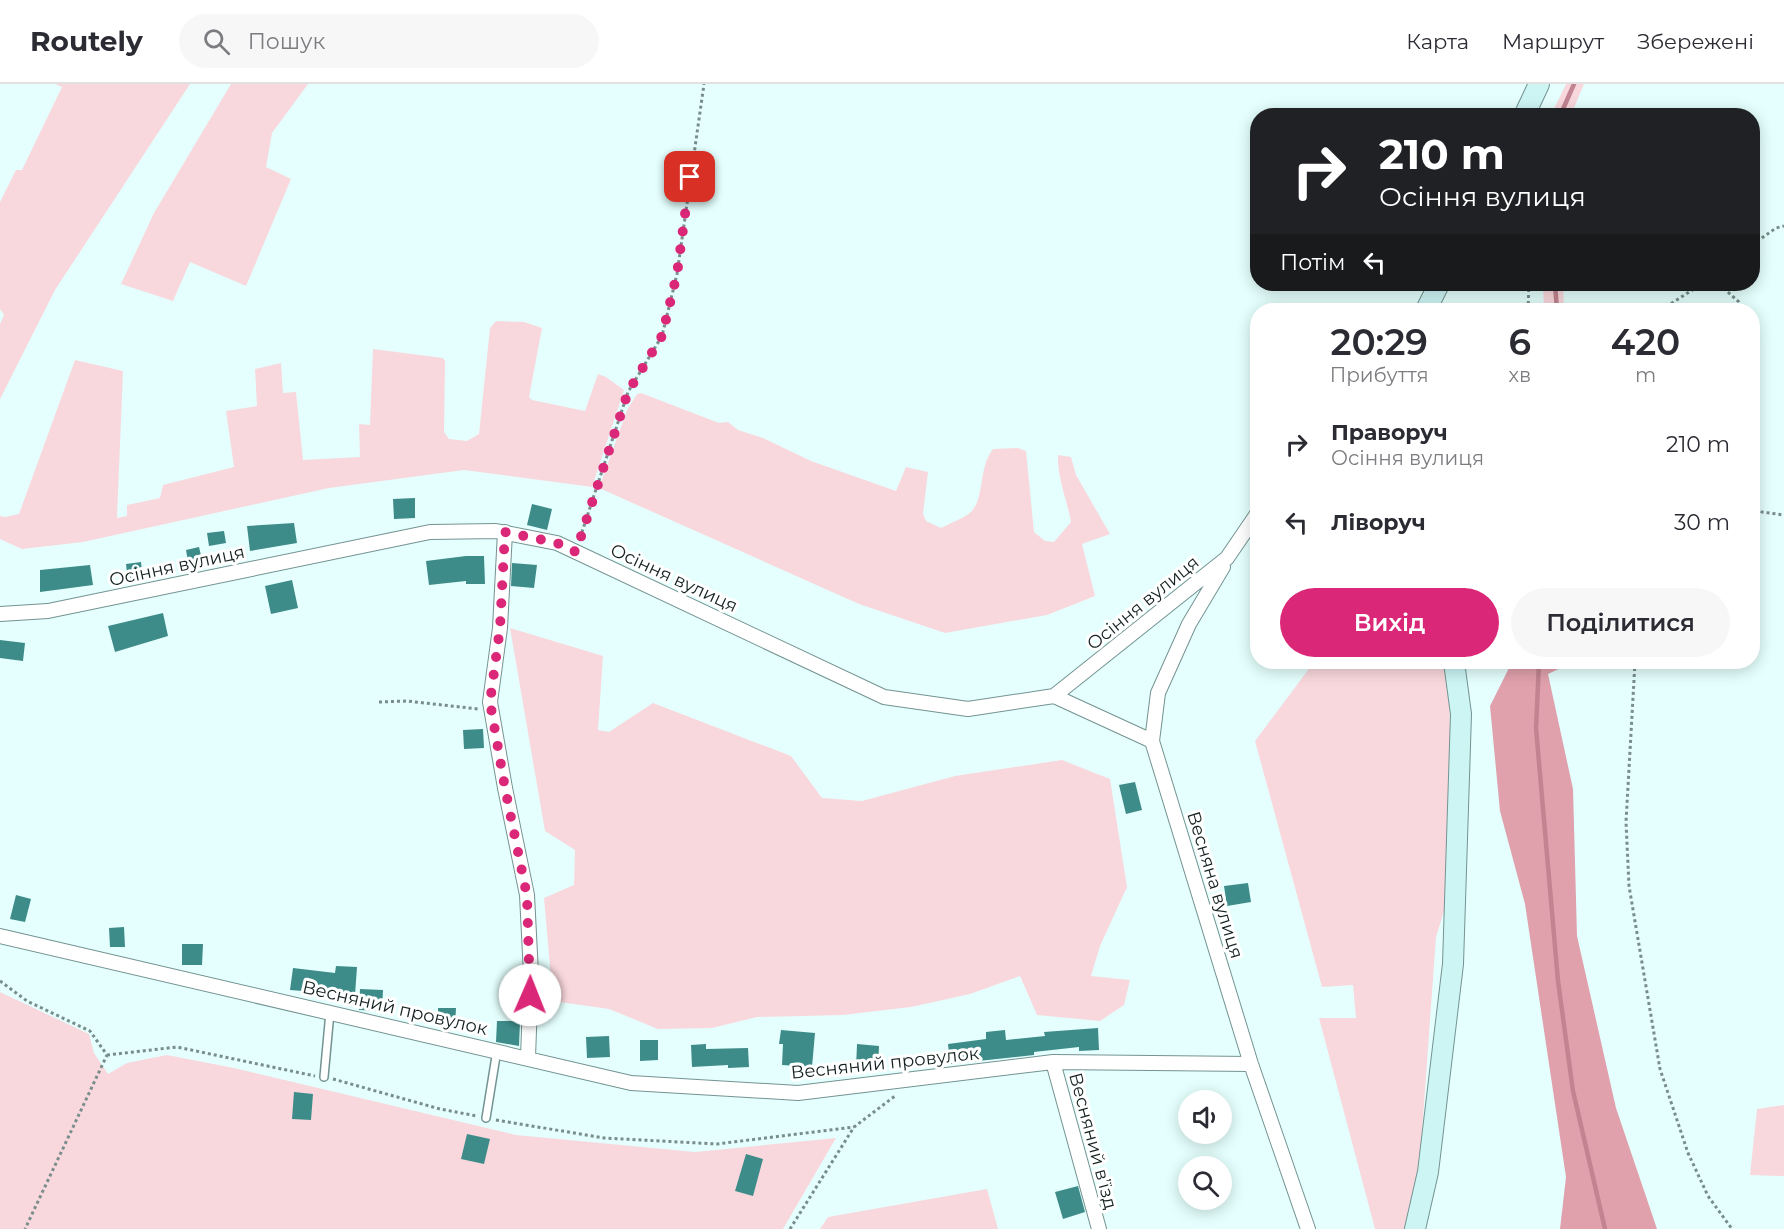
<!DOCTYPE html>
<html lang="uk">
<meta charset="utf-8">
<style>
:root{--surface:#fff;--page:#f7f7f7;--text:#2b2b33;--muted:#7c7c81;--line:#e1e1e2;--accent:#db2777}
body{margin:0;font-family:Montserrat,sans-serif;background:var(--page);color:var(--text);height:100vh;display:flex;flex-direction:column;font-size:22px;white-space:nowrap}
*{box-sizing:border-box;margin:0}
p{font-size:20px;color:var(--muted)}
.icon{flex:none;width:33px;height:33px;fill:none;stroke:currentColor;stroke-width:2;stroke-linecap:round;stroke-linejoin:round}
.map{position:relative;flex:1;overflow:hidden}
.details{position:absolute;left:1250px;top:219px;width:510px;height:366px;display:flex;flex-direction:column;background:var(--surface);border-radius:24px;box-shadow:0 3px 15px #0003}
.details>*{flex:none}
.hud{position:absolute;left:1250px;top:24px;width:510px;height:183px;border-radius:24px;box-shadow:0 3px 15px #0003;background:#202124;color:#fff;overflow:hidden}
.fabs{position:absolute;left:1178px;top:1006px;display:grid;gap:12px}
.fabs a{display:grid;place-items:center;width:54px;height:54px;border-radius:50%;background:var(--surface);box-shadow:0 3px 15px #0003;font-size:30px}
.pin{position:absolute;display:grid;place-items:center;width:51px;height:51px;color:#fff;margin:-26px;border-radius:12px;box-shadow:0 3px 9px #0006}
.me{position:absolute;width:66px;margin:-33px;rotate:1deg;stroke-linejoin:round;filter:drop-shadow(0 0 4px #0008)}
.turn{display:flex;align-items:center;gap:21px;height:126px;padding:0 30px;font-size:27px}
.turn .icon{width:78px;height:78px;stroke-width:2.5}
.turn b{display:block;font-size:42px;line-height:51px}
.then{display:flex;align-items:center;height:57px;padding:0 30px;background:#0003;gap:12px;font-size:22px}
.eta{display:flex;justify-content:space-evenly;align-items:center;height:102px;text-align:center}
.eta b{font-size:36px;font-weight:600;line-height:42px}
.button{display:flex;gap:12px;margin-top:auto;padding:12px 30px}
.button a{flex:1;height:69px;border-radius:36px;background:var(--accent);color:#fff;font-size:24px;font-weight:600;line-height:69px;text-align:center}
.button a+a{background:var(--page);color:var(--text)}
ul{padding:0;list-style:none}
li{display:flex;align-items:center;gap:18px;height:78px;padding:0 30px}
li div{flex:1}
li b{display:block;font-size:22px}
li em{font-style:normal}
header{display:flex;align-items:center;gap:36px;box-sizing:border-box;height:84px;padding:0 30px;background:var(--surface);border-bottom:2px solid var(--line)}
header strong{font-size:28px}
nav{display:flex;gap:33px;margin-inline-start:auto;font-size:21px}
.search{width:420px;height:54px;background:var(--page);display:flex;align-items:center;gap:15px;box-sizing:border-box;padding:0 21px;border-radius:33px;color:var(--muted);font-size:22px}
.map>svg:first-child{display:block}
.green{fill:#f9d8dd}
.forest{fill:#e0a1ac}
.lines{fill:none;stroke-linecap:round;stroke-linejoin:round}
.stream{stroke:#c18490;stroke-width:4.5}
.building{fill:#3e8c8a}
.lane-casing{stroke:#749392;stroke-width:10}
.street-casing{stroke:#749392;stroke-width:16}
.secondary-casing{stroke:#749392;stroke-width:22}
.path{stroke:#798d8b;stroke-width:3;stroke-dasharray:3 3;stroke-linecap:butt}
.lane{stroke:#fff;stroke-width:7}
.street{stroke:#fff;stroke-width:14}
.secondary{stroke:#ccf5f4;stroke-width:20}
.route{stroke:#db2777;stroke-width:10;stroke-dasharray:0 18}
.labels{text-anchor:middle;stroke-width:6;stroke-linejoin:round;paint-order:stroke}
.street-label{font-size:18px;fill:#142120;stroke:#fff}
</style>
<header>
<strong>Routely</strong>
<div class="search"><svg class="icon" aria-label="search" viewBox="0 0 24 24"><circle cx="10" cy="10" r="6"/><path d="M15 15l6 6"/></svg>Пошук</div>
<nav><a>Карта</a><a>Маршрут</a><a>Збережені</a></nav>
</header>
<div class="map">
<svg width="1784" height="1145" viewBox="0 0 1784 1145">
<rect width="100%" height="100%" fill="#e4fffd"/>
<path class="green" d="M55,0H190L55,206L0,315V240L4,231L0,225V118L16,86H22L62,3Z
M231,0H308L272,49L266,83L291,95L246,202L190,178L173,217L121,200L154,129Z
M1566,0H1584L1571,31H1551Z
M1543,200H1563L1564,226H1544Z
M496,237L524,238L542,244L529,313L532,316L585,327L598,290L606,293L624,306L592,403L464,386L329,404L83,458L22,465L0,455V432L5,433L19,430L75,276L123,287L117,434L127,432V421L160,414L163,401L234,383L226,327L257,322L255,285L281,279L283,309L296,308L303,376L360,373L359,340L370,341L373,265L443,274L445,277L444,348L449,355L467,357L479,350L490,244Z
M641,309L719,339L728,338L738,346L763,354L811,377L896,407L906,383L928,388L923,430L926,437L941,444C950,439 963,435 971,428C985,414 978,384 993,365L1018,364L1026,367L1034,448L1045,457L1054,458L1071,438C1067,416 1057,393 1058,371L1071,373L1076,391L1110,450L1082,460L1095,512L1047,531L945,549L859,520L599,404L627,326L637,310Z
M510,544L603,572L598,646L609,648L653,619L791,672L822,714L862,717L955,692L1062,676L1110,695L1127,803L1100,862L1091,892L1130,896L1124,921L1100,937L1037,931L1020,892L970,910L911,923L843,931L757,933L712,944L658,945L609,925L553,917L544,814L574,801L575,766L545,747Z
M1314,578H1447L1451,662L1446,767L1450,808L1436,853L1420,1076L1405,1145H1375L1319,934H1356L1353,901L1322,903L1255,657Z
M0,908L89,950L94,969L108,990L127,979L167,971L234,984L516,1051L695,1068L836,1054L783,1145H0Z
M1784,1021V1092L1750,1091L1757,1025Z
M987,1105L998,1145H820L828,1133Z"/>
<path class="forest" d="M1512,578H1573L1548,590L1573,705L1577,852L1616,1024L1657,1145H1560L1566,1093L1525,820L1500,727L1490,622Z"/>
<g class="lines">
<path class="stream" d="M1560,32L1574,0
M1555,200L1557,226
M1539,578L1536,644L1558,897L1573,1007L1605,1145"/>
</g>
<path class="building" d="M415,414V434L394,435L393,415Z
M532,420L552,425L547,446L527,441Z
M294,439L297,459L250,467L247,442Z
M224,447L226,459L209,462L207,449Z
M199,463L203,480L189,483L186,466Z
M466,472H484L485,500H466V497L429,501L426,477Z
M141,478L143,496L128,498L126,480Z
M512,479L537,481L534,504L511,502Z
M90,481L93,501L40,508V486Z
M292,496L298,524L271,530L265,502Z
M163,529L168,552L115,568L108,542Z
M0,556L25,559L23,577L0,574Z
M483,645L484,664L464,665L463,646Z
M1135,698L1142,726L1126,730L1119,701Z
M1248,799L1251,818L1227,822L1224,802Z
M16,811L31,815L25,838L10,835Z
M124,843L125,863H110L109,844Z
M182,860H203L202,881H182Z
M336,882L357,883L355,911L290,906L293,884L335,889Z
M360,905L383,906L382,927L359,926Z
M438,924H456L455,943L438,942Z
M497,937H520L519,962L496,958Z
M1098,944L1099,966L1079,967V963L1034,968V971L950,980L948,960L986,955V948L1005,946L1006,956L1045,952L1044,948Z
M781,946L815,949L812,983L782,981L783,960H779Z
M609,952L610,973L587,974L586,953Z
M640,956H658V976L640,977Z
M706,960V965L748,964L749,983L728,984V981L692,983L691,961Z
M857,960L879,962L878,985L856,984Z
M294,1008L313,1010L311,1036L292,1035Z
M467,1050L490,1055L484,1080L461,1075Z
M746,1070L763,1075L753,1112L735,1107Z
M1078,1102L1085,1128L1063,1135L1055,1108Z"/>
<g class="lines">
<defs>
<path id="lane" d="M324,993L330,928
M486,1034L497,966"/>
<path id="street" d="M505,448L500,544L490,618L505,704L527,811L531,890L528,974
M1223,483L1189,540L1158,609L1152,657L1251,980L1308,1145
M0,530L48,527L430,448L496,447L557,459L884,613L968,625L1054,612L1227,474L1257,430
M1054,612L1152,657
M0,852L631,999L798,1009L1053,978L1251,980
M1053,978L1099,1145"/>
<path id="secondary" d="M1524,32L1539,0
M1426,226L1439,200
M1415,1145L1428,1088L1453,880L1461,630L1454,578"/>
</defs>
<use href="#lane" class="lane-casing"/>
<use href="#street" class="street-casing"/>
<use href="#secondary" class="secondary-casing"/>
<path class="path" d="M1752,161L1776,144L1784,142
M1719,200L1739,218L1743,226
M1528,226L1529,200
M1661,226L1697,203L1716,200
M1752,419L1762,428L1784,431
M580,454L628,308L662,252L677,190L704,0
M1635,578L1626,738L1629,802L1660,985L1688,1069L1708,1112L1732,1145
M379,618L407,617L478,625
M0,897L27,917L90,947L107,971L25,1145
M107,971L177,963L315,992
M333,995L440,1025L477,1032
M496,1036L604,1054L717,1060L854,1043
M790,1145L854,1043L895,1012"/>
<use href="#lane" class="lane"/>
<use href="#street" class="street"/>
<use href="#secondary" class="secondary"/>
</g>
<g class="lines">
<path class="route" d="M530,911L527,812L505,704L490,618L500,544L505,448L557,459L576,468L628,308L662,252L677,190L690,93"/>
</g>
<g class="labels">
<g class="street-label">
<text transform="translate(177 482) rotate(-12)" y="6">Осіння вулиця</text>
<text transform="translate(674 494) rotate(25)" y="6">Осіння вулиця</text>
<text transform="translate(1143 519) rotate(-39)" y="6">Осіння вулиця</text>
<text transform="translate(1215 801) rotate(73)" y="6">Весняна вулиця</text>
<text transform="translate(395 924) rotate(13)" y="6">Весняний провулок</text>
<text transform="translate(885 979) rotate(-6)" y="6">Весняний провулок</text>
<text transform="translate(1093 1057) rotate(75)" y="6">Весняний в’їзд</text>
</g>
</g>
</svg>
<div class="fabs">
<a><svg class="icon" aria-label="sound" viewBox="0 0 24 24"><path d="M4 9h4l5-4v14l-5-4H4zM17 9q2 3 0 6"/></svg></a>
<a><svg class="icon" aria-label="search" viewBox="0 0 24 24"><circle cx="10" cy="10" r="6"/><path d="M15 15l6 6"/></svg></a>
</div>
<div class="pin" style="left:690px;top:93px;background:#d93025"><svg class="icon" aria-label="arrive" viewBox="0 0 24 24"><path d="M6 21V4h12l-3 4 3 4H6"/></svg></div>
<svg class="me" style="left:530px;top:911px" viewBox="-20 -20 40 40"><circle r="19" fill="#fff"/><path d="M0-13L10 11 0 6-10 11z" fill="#db2777"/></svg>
<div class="hud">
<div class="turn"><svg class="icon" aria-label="right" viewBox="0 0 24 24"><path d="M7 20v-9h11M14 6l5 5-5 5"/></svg><div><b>210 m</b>Осіння вулиця</div></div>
<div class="then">Потім<svg class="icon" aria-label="left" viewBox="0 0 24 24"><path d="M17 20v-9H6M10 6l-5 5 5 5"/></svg></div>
</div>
<section class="details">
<div class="eta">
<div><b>20:29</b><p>Прибуття</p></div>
<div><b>6</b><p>хв</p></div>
<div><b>420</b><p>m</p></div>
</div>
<ul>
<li><svg class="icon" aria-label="right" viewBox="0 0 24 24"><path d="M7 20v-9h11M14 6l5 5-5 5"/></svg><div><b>Праворуч</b><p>Осіння вулиця</p></div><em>210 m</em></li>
<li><svg class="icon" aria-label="left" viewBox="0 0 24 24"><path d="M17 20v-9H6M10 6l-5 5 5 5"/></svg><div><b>Ліворуч</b></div><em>30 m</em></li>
</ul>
<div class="button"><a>Вихід</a><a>Поділитися</a></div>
</section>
</div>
